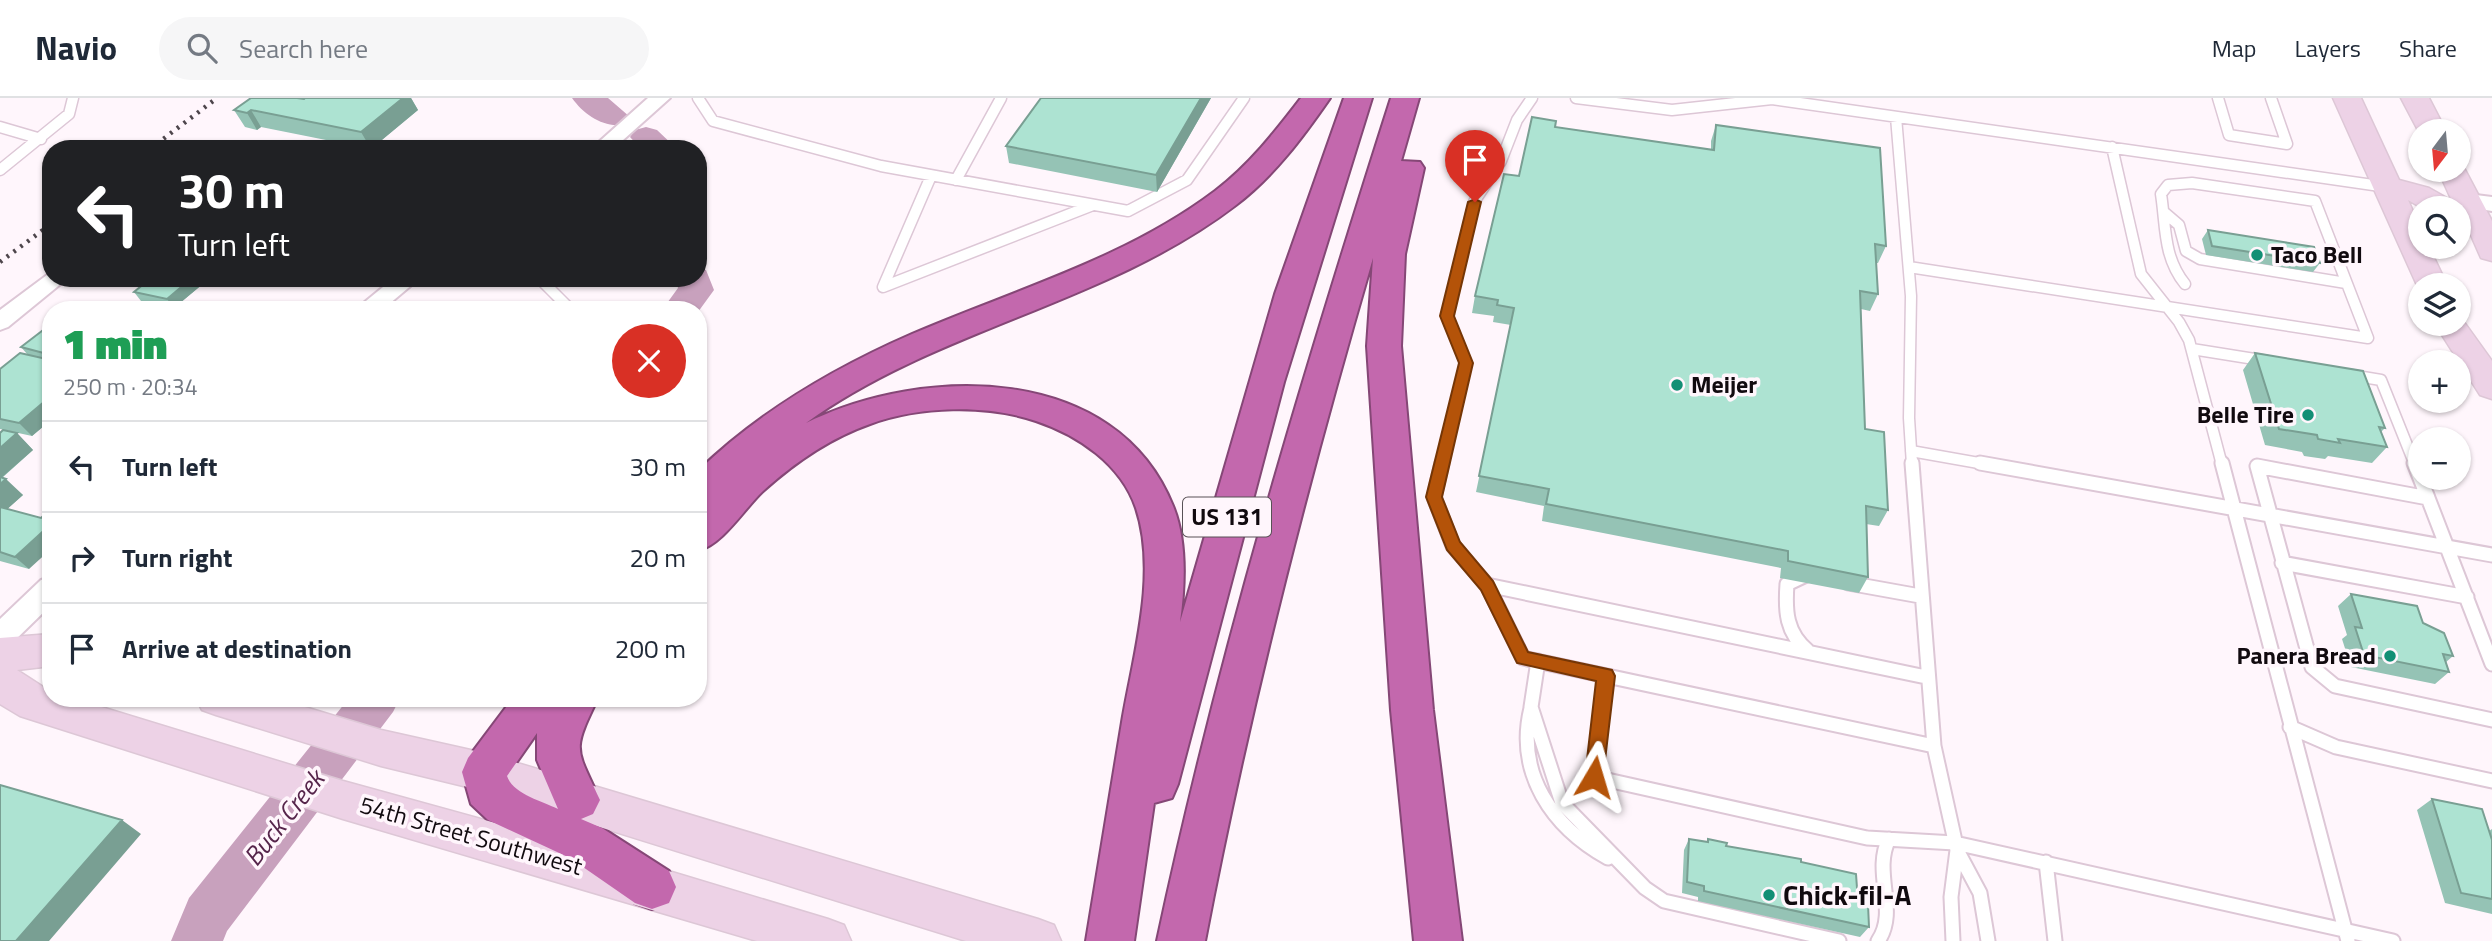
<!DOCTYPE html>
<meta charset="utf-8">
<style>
:root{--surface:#fff;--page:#f6f6f7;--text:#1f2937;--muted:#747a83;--line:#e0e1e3}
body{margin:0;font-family:"Titillium Web",sans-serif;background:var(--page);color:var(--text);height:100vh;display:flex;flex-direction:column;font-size:26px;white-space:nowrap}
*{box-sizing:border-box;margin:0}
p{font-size:23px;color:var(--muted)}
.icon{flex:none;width:38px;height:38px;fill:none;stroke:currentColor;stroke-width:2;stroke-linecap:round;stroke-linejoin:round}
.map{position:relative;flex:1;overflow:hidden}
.drawer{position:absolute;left:42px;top:203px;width:665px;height:406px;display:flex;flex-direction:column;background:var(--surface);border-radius:28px;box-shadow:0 2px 5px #0004}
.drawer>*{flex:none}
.banner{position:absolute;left:42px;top:42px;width:665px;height:147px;border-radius:28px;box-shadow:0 2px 5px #0004;background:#202124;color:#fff;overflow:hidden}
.needle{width:46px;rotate:196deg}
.controls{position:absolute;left:2408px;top:21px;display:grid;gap:14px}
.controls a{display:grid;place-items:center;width:63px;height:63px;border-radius:50%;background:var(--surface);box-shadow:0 2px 5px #0004;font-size:35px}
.pin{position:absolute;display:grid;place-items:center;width:60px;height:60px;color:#fff;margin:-72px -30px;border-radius:50% 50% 50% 0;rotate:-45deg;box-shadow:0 0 7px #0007}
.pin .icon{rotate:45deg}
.me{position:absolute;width:77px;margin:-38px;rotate:7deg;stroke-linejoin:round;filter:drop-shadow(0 0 5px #0008)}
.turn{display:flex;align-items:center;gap:24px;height:147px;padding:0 21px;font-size:32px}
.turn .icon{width:91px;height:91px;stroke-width:2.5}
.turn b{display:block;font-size:49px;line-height:60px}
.round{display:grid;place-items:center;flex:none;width:74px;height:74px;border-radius:37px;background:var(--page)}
.headline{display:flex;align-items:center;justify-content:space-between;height:119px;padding:0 21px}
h1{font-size:42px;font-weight:800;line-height:52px;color:#1e9e55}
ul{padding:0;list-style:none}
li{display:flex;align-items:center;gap:21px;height:91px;padding:0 21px;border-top:2px solid var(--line)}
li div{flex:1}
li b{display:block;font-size:26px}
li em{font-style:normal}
header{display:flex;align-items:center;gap:42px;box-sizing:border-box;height:98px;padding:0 35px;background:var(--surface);border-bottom:2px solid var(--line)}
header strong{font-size:33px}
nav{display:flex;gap:38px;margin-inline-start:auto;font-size:24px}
.search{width:490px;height:63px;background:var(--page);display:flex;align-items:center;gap:18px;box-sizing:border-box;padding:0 24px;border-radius:38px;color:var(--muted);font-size:26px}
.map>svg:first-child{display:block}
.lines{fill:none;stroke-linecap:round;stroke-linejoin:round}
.river{fill:#c8a1bd;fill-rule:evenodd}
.service-far1-casing{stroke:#ddc7d6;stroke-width:13}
.service-casing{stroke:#ddc7d6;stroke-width:17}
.minor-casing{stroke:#ddc7d6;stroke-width:4}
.secondary-casing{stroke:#ddc7d6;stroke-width:3}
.motorway-casing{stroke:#854776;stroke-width:4}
.service-far1{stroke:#fff;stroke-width:10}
.service{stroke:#fff;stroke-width:13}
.minor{fill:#fff;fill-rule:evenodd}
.secondary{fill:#edd2e6;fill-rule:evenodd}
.motorway{fill:#c368ad;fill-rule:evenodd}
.rail{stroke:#4d454b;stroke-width:4.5;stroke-dasharray:2.5 6;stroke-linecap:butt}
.wall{fill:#95c3b5}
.shaded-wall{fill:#799f93}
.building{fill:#ade3d2;stroke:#799f93;stroke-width:2}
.route{fill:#b45309;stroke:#753606;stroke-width:2}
.poi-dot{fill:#128f75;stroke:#fff6fc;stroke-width:2.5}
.labels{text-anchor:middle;stroke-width:7;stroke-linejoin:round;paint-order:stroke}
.shield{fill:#fff6fc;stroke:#585156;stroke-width:2}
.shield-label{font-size:23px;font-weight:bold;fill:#110a0f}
.poi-label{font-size:24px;font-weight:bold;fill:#110a0f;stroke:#fff6fc;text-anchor:start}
.street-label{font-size:24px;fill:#110a0f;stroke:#fff6fc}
.water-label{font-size:26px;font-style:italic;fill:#56254b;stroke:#fff6fc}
.near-poi-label{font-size:28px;font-weight:bold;fill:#110a0f;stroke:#fff6fc;text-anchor:start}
</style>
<header>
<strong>Navio</strong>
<div class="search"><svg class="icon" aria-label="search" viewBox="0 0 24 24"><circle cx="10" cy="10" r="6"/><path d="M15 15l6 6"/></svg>Search here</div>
<nav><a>Map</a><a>Layers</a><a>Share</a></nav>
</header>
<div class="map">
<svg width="2492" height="843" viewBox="0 0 2492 843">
<rect width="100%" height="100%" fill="#fff6fc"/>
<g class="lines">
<path class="river" d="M572,0H608L630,19L625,26C605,31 584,17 572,0Z
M646,29L657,32L677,51H641L630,39L635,32Z
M698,170L706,172L714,192L698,214L662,212L678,190L675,180H698Z
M349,600H400L393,614L227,833L223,843H171L189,800Z"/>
<defs>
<path id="service-far1" d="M698,0L713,23L881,68L1128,113L1187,82L1244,0
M1576,0L1672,12L1772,1L2387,89
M2218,0L2229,37L2287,46L2271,0
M1896,19L1911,198L1909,320L1912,367
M0,29L41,41
M2112,49L2141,176L2179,224L2189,242L2222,367
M0,72L69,16L73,0
M931,78L883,189L1093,107
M956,82L1001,0
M2165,115L2179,127L2186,153L2200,161L2346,185
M1909,169L2368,240L2315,103L2192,85L2168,87L2161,96C2166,128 2163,159 2185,186
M373,180L400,187
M539,180L571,212
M2192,251L2267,263
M2351,277L2381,282L2415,367
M1911,353L1990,367
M1442,367L1466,265L1447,218L1474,104L1501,63L1517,22L1532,0"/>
<path id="service" d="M1442,365L1434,399L1453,448L1487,487L1523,560L1934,648
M1912,365L1934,648L1957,752L1951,799L1953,843
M1980,365L2492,457
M2222,365L2348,843
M2414,365L2428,400
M2282,465L2467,499
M1806,477L1787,486C1785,513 1786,535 1808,553
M1848,485L1920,498
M1487,487L1926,579
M1538,563L1531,609L1562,705L1645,790L1664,803L1839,843
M2492,566L2428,400L2257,368L2312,569L2335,588L2492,622
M1606,578L1594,679L1867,740L1955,745L2393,843
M1531,610C1515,675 1552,729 1608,760
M2290,629L2336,649L2492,683
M1957,752L1980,795L1988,843
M2046,764L2055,843
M1878,843C1899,813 1872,774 1889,741"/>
<path id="minor" d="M648,0H670L613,51H591Z
M2468,96L2492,99V113L2461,108L2457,103Z
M51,174V180H68L8,229L0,232V212Z
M394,180H420L382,212H355Z
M51,479V507L10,547L0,551V521L41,482Z"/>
<path id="secondary" d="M2333,0H2361L2399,82L2429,90L2452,103L2438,72H2459V65L2462,66L2492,123V163L2481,160L2459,110H2422L2408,102L2420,129V149H2429L2447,187H2420V194Z
M2401,0H2429L2446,33H2420V36Z
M2459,217L2492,263V301L2480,297L2435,226H2459Z
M51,536V568L17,572L51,594V600H72L343,683L652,768L828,821L844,827L851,843H757L343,721L20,618L0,606V540Z
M196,600H275L381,632L484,655L1038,821L1054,827L1061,843H966L484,693L381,668L216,617L202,612Z"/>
<path id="motorway" d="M1301,0H1330C1303,39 1274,78 1236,107C1107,206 937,230 806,325C923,267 1116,265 1173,408C1187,442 1185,488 1180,524L1275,196L1344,0H1372L1284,284L1178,686L1172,700L1154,705L1134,843H1086C1098,770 1110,697 1122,624C1133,558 1158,476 1136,410C1121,366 1078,337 1036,323C986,306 920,308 870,326C830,340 794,365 763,393C743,412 724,445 698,453V373C760,313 834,270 912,236C1014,192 1125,161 1215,93C1249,67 1275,34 1301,0Z
M1391,0H1419L1401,63L1420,64L1424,70L1405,156L1401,248L1433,612L1462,843H1414L1391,612L1367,248L1373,160C1307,386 1249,612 1205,843H1157C1218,557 1302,279 1391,0Z
M513,600H598C572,654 575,648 600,702L593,716L581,721L602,730L669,773L676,789L669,805L652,811L635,805L570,760L488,722L471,706L462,674L468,660ZM537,635V662L558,711C542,703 513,696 507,678Z"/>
</defs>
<use href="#service-far1" class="service-far1-casing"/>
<use href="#service" class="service-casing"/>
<use href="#minor" class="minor-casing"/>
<use href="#secondary" class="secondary-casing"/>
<use href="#motorway" class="motorway-casing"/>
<use href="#service-far1" class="service-far1"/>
<use href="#service" class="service"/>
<use href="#minor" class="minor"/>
<use href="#secondary" class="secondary"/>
<use href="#motorway" class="motorway"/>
<path class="rail" d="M150,51L217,0
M0,164L51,126"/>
</g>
<path class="wall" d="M305,0H411L418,12L371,51L261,29L257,32L245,29L234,12L304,1Z
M1041,0H1211L1157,94L1009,65L1006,48Z
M1716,27L1886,148L1878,165H1876L1878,196L1870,213L1861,211L1865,331L1888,412L1879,428L1866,426L1868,479L1859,495L1780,480L1781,470L1542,423L1544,408L1476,394L1511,227L1493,224L1494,218L1472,215L1475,198L1519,78L1711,52V43Z
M2208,132L2320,165L2313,174L2206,157L2202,141Z
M151,180H210L174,210L141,203L134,194Z
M51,226V322L32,338L0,331V271L27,256L21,249Z
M2255,255L2385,330L2381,334L2387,349L2372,365L2328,358L2325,361L2304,358L2302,354L2265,347L2243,272Z
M0,335H17L33,352L2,380L23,397L7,411L29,471L0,463Z
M2351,496L2423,525L2453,558L2446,564L2449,574L2435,586L2351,569L2342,541L2347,537L2338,508Z
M2432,701L2489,733L2492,731V816L2445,805L2417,712Z
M1689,741L1706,744L1708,741L1726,748L1801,764L1858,804L1869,829L1860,839L1698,803V799L1682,795L1684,752Z"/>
<path class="shaded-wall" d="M403,0H411L418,12L371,51L361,34Z
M1201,0H1211L1157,94L1156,77Z
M251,12L261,29L257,32L247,15Z
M192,180H210L174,210L167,201Z
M51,298V322L32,338L19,325Z
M17,335L33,352L0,381V350Z
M6,381L23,397L4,414L0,410V386Z
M51,426V451L29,471L15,459Z
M122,722L141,736L49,843H16Z"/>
<path class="building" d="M251,0H297L304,1L305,0H403L361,34L251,12L247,15L234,12Z
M1041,0H1201L1156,77L1006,48Z
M1532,19L1556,23L1555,29L1714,52L1716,27L1880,50L1886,148L1875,146L1878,196L1860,193L1865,331L1884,334L1888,412L1866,408L1868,479L1788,463V453L1546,406L1549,391L1479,378L1514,210L1497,207L1498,202L1475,198L1504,76L1519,78Z
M2208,132L2314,149L2320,165L2212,148Z
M151,180H192L167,201L134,194Z
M426,204L459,212H418Z
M51,226V257L21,249Z
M20,255L51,262V298L19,325L0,321V271Z
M2255,255L2363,273L2385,330L2379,329L2387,349L2338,341L2340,345L2318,341L2317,337L2279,331Z
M3,332L17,335L0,350V335Z
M0,379L6,381L0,386Z
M0,409L41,420L51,411V426L15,459L0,454Z
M2351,496L2417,508L2423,525L2444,535L2453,558L2443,556L2449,574L2364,557L2355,529L2362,530Z
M0,687L122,722L16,843H0Z
M2432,701L2482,711L2492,742V801L2461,795Z
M1689,741L1708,744V741L1727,745L1726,748L1801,761V764L1856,776L1858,804L1868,806L1869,829L1704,793V788L1687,784Z"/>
<path class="route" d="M1475,101L1481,104L1454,218L1473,265L1442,399L1460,444L1493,483L1528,554L1612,572L1615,578L1603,679L1601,684L1594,687L1588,684L1585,679L1596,583L1517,565L1481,492L1447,452L1426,399L1459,265L1440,218L1468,104Z"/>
<g class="poi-dot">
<circle cx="2257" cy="157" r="7"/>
<circle cx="1677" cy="287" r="7"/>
<circle cx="2308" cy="317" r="7"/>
<circle cx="2390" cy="558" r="7"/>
<circle cx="1769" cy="797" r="7"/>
</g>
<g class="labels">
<rect class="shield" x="1183" y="399.5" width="88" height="39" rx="5"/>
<g class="shield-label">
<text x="1227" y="427">US 131</text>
</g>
<g class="poi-label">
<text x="2271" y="165">Taco Bell</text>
<text x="1691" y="295">Meijer</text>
<text x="2294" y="325" text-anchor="end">Belle Tire</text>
<text x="2376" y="566" text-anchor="end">Panera Bread</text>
</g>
<g class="street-label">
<text transform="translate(471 738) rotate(16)" y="8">54th Street Southwest</text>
</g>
<g class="water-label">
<text transform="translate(284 720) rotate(-52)" y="9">Buck Creek</text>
</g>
<g class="near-poi-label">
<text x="1783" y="807">Chick-fil-A</text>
</g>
</g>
</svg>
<div class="controls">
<a><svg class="needle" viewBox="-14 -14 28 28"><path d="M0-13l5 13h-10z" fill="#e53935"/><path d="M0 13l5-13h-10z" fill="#747a83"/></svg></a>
<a><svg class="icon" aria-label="search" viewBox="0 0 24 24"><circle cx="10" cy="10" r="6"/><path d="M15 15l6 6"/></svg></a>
<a><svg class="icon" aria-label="layers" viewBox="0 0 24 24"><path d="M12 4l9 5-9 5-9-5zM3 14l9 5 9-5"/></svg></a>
<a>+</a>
<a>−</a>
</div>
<div class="pin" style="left:1475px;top:104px;background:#d93025"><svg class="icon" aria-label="arrive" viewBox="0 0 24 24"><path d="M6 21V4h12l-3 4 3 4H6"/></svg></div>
<svg class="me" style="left:1594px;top:679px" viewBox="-20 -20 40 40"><path d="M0-17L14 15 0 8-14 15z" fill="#b45309" stroke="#fff" stroke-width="4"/></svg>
<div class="banner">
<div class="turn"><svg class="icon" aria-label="left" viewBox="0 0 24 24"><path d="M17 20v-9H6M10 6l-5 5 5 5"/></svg><div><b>30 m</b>Turn left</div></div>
</div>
<section class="drawer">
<div class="headline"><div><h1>1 min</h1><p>250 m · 20:34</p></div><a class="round" style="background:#d93025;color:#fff"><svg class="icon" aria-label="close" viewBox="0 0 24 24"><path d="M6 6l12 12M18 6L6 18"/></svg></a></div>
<ul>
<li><svg class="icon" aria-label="left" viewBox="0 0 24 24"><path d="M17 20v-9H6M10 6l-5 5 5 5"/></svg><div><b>Turn left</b></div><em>30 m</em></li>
<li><svg class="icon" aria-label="right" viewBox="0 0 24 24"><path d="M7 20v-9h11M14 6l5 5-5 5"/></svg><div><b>Turn right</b></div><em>20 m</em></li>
<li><svg class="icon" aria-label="arrive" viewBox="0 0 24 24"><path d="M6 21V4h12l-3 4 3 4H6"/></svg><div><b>Arrive at destination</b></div><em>200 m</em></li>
</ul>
</section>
</div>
